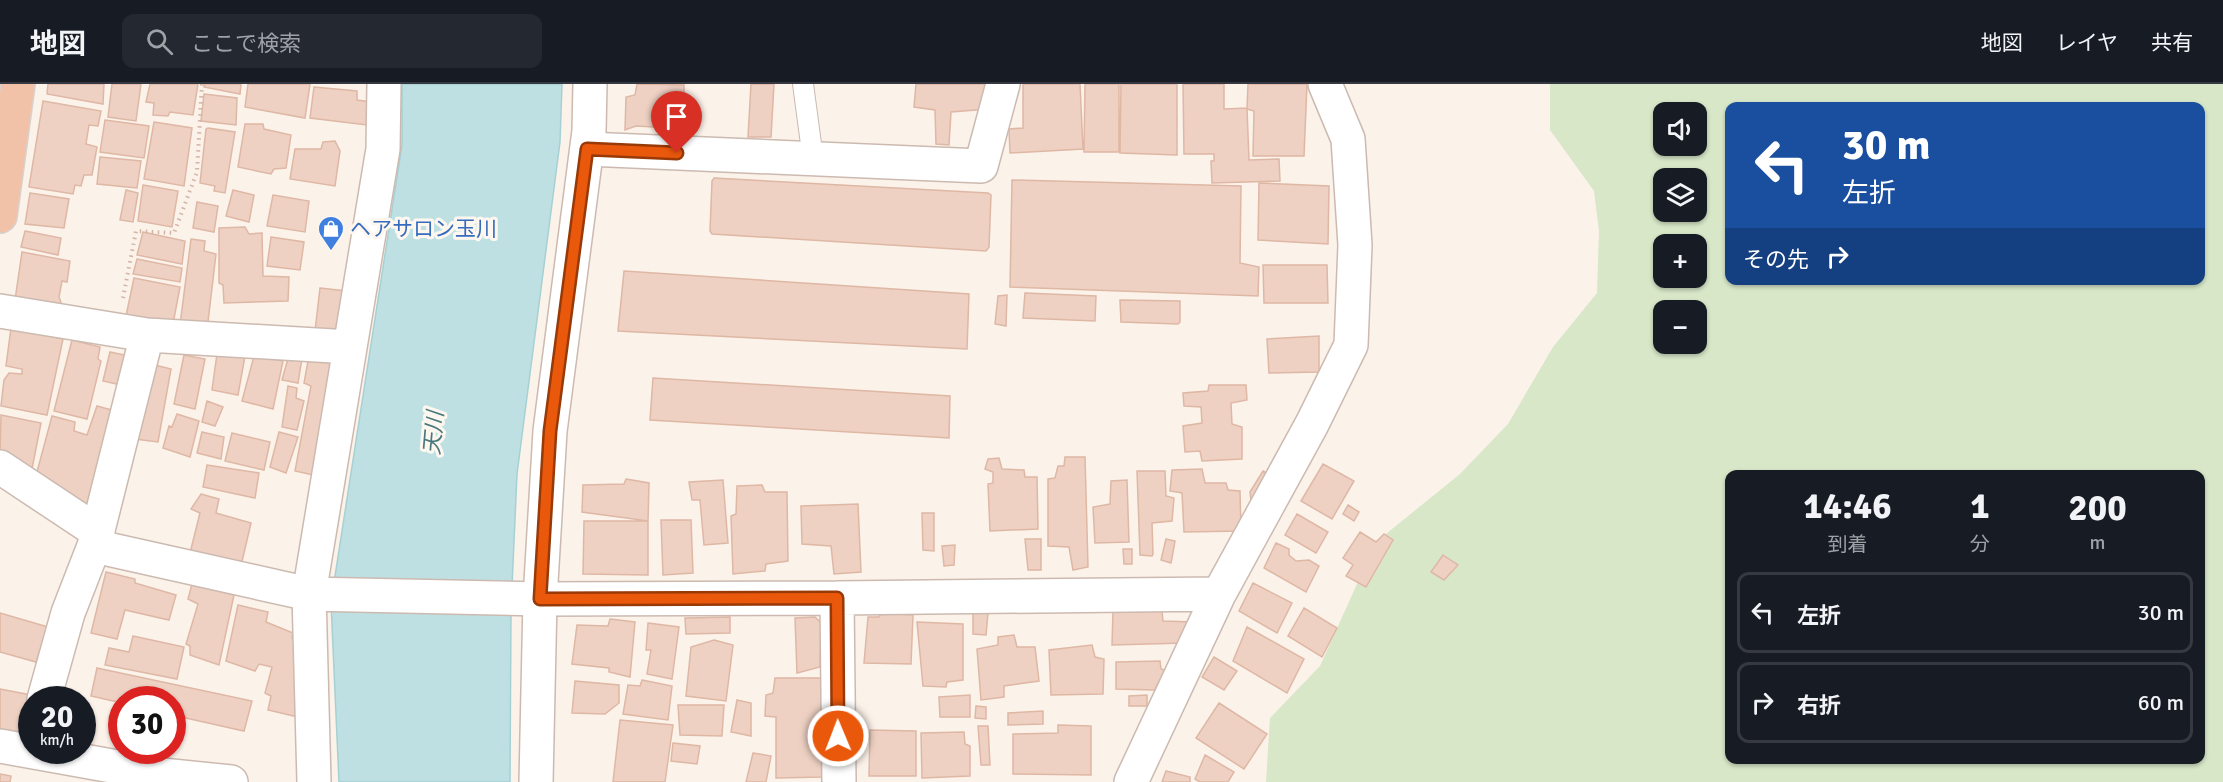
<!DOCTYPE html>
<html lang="ja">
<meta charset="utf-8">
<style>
:root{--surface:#171b24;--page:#242831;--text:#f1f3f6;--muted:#9ea1a6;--line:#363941}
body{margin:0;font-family:Signika,"Noto Sans JP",sans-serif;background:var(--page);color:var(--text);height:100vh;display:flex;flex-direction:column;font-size:22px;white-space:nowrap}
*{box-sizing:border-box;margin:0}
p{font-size:20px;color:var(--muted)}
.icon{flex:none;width:33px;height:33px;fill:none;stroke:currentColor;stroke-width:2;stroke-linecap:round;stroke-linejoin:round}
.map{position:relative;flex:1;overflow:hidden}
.panel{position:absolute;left:1725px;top:386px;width:480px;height:294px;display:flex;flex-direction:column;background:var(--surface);border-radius:12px;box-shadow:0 2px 4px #0004}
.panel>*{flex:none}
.banner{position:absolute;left:1725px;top:18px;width:480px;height:183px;border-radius:12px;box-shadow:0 2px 4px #0004;background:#1a4fa0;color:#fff;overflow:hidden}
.fabs{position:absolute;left:1653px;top:18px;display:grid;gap:12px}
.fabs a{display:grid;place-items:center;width:54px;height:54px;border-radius:12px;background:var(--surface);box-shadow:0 2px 4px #0004;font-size:30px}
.speed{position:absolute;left:18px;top:602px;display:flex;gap:12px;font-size:30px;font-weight:700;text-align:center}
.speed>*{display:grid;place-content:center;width:78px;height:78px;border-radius:50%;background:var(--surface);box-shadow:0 2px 4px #0004;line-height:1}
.speed small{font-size:15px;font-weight:400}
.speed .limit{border:9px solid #d22;background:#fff;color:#111}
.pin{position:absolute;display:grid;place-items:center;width:51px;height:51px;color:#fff;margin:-62px -26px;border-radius:50% 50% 50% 0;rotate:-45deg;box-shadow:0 0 6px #0007}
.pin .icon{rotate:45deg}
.me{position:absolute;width:66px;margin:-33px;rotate:359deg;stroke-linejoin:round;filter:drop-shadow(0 0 4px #0008)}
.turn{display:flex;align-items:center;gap:21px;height:126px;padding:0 18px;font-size:27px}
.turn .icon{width:78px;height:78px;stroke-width:2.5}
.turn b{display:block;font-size:42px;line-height:51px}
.then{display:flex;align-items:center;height:57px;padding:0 18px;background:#0003;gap:12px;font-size:22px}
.eta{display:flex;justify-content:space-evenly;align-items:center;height:102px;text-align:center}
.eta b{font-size:36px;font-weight:700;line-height:42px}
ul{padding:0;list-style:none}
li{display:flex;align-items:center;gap:18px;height:81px;margin:0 12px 9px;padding:0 6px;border:3px solid var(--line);border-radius:12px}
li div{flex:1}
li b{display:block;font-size:22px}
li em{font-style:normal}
header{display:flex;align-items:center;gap:36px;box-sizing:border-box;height:84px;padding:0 30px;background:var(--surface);border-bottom:2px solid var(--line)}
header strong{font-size:28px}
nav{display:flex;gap:33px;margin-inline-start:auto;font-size:21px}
.search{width:420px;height:54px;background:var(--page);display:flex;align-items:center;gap:15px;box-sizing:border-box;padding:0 21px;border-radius:12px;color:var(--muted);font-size:22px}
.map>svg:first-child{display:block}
.green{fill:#d7e7c8;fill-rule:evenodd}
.water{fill:#bfe0e3;stroke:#a6d0d4;stroke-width:1.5}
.building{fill:#eed1c3;stroke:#dfb7a5;stroke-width:1.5}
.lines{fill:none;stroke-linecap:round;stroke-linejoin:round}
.service-casing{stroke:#ccbab0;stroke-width:22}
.minor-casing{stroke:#ccbab0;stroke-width:36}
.tertiary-casing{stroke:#ccbab0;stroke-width:36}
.trunk-casing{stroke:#d8d1ce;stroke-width:36}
.path{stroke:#d3b4a6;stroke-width:4;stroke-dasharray:1.5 4.5;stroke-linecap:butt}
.service{stroke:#fff;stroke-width:20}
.minor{stroke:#fff;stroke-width:33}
.tertiary{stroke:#fff;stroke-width:33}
.trunk{stroke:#f1c2a7;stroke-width:33}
.route-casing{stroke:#983908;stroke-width:15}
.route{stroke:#ea580c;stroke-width:10}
.labels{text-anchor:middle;stroke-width:6;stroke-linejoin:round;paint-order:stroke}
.shop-label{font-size:21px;fill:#366cbe;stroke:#fef7ef;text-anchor:start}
.water-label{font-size:22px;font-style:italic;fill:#47787d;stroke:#fef7ef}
</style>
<header>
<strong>地図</strong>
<div class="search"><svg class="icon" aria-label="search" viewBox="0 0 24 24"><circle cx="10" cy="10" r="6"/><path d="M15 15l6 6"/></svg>ここで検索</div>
<nav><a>地図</a><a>レイヤ</a><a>共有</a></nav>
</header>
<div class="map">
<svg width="2223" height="698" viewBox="0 0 2223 698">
<rect width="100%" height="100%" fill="#fbf2e9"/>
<path class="green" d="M1550,0H2223V698H1266L1270,634L1320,582L1376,458L1460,390L1508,340L1553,263L1597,209L1599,147L1594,107L1550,46ZM1730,22H2200V196H1730ZM1664,28H1696V62H1664ZM1664,94H1696V128H1664ZM1664,160H1696V194H1664ZM1664,226H1696V260H1664ZM1730,390H2200V675H1730Z"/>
<path class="water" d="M402,0H562L560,58L517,390L511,524L510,698H339L331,518L402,61Z"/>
<path class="building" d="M48,0H104L103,20L47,10Z
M112,0H141L136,37L108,33Z
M150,0H198L193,31L170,28L168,32L153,31L154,19L146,18Z
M205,0H241L240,10L204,3Z
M248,0H310L305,34L245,23Z
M637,0L684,1V19L692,22L690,45L636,42L625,46L626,13L635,11Z
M751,0H774L771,53H748Z
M916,0H986L988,25L951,28L949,61L936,60L935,26L914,23Z
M1023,0H1080L1083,65L1010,69L1009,45L1023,44Z
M1085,0H1119V68H1084Z
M1121,0H1177V71L1120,69Z
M1183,0H1224V25L1247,24L1249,76L1279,75L1280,97L1212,99L1211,77H1214V70H1184Z
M1248,0H1307L1304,72H1253L1254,27L1247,25Z
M314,3L357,7V16L371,18L367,41L310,34Z
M204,10L237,14L236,41L201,37Z
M43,17L101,27L98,42L89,41L86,60L97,63L92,91H84L81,102L75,101L73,110L29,103Z
M105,36L149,42L144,74L100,68Z
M154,38L192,44L184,102L144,95Z
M245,40H263L264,45L291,51L286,84L274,85L271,90L238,83Z
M208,44L235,48L225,109L214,107L215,102L200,99L206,45Z
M335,57L340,67L335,102L290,95L295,65H321L323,58Z
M100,73L141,77L137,104L97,100Z
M714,94L988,109L991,111L989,163L986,167L712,150L710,147L712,97Z
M1012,96L1241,102L1240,179L1259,183L1258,212L1010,203Z
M1259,99L1329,102L1328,160L1258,156Z
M143,101L178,107L172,143L138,137Z
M126,106L138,109L133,138L120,136Z
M233,106L254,111L249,138L226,132Z
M30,109L69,115L64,144L25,140Z
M273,111L309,117L305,148L267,142Z
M197,118L218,122L214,148L193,144Z
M245,143L249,150L262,149L263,192L289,193L288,217L224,219L223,201L219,199V144Z
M25,147L61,154L58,171L21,163Z
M143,148L185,157L182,180L137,171Z
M271,153L304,158L300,186L267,182Z
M191,155L205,157L204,167L216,170L207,246L180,241Z
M22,168L70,177L67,198L62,197L59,213L63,224L15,216Z
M137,175L182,184L180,198L133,190Z
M1263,181H1327L1328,219H1264Z
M624,187L969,210L967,265L618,247Z
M134,194L180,203L173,240L126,232Z
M320,204L346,207L340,251L315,247Z
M1025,209L1096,212L1095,237L1023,234Z
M1007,211L1006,242L995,240L998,212Z
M1120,216L1180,217V238L1178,240L1121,238Z
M11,244L63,255L47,331L1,322L4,296L9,289L22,290V285L6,282Z
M1319,252V288L1269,289L1267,255Z
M72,256L100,263L98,275L101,277L87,335L54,327Z
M110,268L134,273L130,303L103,297Z
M217,270L245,272L238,311L212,306Z
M184,271L205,275L195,325L174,320Z
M289,271L302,274L298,299L282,296Z
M254,272L283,277L273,325L242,317Z
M308,277L337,279L318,392L295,387L311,302L304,299Z
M147,279L171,285L158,358L135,355Z
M653,294L950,312L949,354L650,336Z
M1209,301H1246L1247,316L1231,319L1232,340L1242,343V375L1202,377L1200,367L1185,368L1183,342L1202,339L1201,323L1184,322L1183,309L1208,307Z
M288,302L297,304L296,314L304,317L297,346L282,343Z
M207,317L223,323L215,342L202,338Z
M97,322L123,329L95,432L34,399L52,332L75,338L74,347L87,351Z
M177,330L199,337L190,373L163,364L169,342L172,343Z
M1,331L41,339L32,385L0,371Z
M202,348L224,353L221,375L197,369Z
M279,348L298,353L286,389L270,383Z
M232,349L270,358L264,386L225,377Z
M1065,373H1085L1088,483L1073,486L1069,463L1048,462V395L1055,394L1058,382H1064Z
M999,374L1002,385L1024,386L1025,393H1037L1038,445L990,447L988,400L993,399V388L985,385L988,375Z
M1323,380L1354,397L1332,435L1301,417Z
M207,381L259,389L255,414L203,403Z
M1202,385L1205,399H1226L1228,406L1240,407L1241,447L1184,448L1182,409L1170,407L1172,386Z
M1137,387H1165L1166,412L1174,414L1172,437L1152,439L1153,470L1152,472L1140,471Z
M1263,387L1276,394L1260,423L1251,417L1250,408Z
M626,395L649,399L648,437L582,428L583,401L624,400Z
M723,396L728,459L704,461L700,416H692L689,398Z
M1127,396L1129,458L1095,459L1093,423L1110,420L1111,397Z
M762,401L765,408H787L788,477L766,480L765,487L733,490L731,432L736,430L737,402Z
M201,410L219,415L216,429L251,439L240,486L189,473L200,429L191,425Z
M858,420L861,488L834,490L831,462L802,460L801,422Z
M1348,421L1359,428L1354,437L1343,430Z
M922,429H934V467L923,466Z
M1297,430L1328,448L1316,469L1285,451Z
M661,436H691L693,489L663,491Z
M584,437H648V491L583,490Z
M1360,448L1376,458L1384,450L1393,456L1366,503L1346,492L1353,481L1343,474Z
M1025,455H1041V486H1028Z
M1166,455L1175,457L1171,479L1161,476Z
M1276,459L1289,465V471L1296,477L1309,476L1319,482L1306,508L1264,484Z
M955,461L954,481L944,482L942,462Z
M1123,465H1132V480H1124Z
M1443,471L1458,481L1444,496L1431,488Z
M106,488L135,495V499L176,511L169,536L125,526L117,555L91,549Z
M1253,499L1292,519L1277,549L1239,527Z
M192,500L234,511L219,581L190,571V562L186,560L198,520L188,515Z
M238,521L268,528L266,538L293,549L292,554L301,556L298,633L268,626L271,612L265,609L272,583L259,580L255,587L226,577Z
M1304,524L1337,544L1322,573L1288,552Z
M1113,527H1162L1163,537L1193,538L1185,559L1112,561Z
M973,528L988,529L986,551L973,550Z
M0,529L48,543L36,578L0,568Z
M881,529L913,531L911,580L864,579L868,533H879Z
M730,533V549L686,550L685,534Z
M815,533L821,539L820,583L797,589L795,534Z
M610,535L635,538L630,593L609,588V584L572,580L577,541L608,542Z
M917,538L963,540V596L947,598L946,603L923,602Z
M648,539L679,543L672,595L647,590L651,566H646Z
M1247,543L1304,575L1287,609L1233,577Z
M1014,551L1017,563H1035L1039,597L1004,602V613L981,616L977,565L998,561V553Z
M133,552L184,563L177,595L105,581L109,564L129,568Z
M714,556L733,561L726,617L686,612L691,563Z
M1092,561L1095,573L1104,575L1103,610L1051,611L1049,566Z
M1214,573L1237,587L1224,606L1202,593Z
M1160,577L1161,585L1168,587L1167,597L1158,599L1155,606L1116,605V578Z
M97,584L252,617L244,647L172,631V615H122V619L91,612Z
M775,594H823V693L776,694V633L765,632L766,611L773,609Z
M642,596L672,602L668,636L623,630L628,601L640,602Z
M575,597L619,601V619L605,630L572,629Z
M0,605L36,612L32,615V632L27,652L0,645Z
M970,611V633H940L939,613Z
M1147,611V622H1129V612Z
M737,616L751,619V652L731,648Z
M1219,619L1267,650L1244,685L1196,654Z
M678,621H724L722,652L680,651Z
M976,622L986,623V635L975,634Z
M1043,627V640L1008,641V629Z
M620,636L673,641L665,698H613Z
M1058,641L1091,642V691L1013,690V650L1058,649Z
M978,642H988L990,681H981Z
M870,646L916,647V692H869Z
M964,648L965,660L970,662V692L922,694L921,649Z
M673,659L700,662L697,680L671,677Z
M753,669L771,672L766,698H746Z
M1205,671L1234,688L1228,698H1200L1195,695Z
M1166,687L1190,693V698H1162Z
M0,690L11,692L10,698H0Z"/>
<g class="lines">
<defs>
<path id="service" d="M803,0L813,75"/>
<path id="minor" d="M587,65L981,82L1003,0
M0,227L147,251L350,263
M0,383L98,448
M94,462L309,510L540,515L837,514L1219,510
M837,514L839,698
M44,615L68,529L94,462L147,251
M0,662L162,691L231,698
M314,698L309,510L383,65L384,0
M1131,698L1219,510L1312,340L1351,261L1355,161L1348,55L1325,0"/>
<path id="tertiary" d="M536,698L540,515L550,347L589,47L590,0"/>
<path id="trunk" d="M0,132L18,0"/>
</defs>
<use href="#service" class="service-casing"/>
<use href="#minor" class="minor-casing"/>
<use href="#tertiary" class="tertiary-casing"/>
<use href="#trunk" class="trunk-casing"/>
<path class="path" d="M123,214L136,147L174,149L197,88L202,0"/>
<use href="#service" class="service"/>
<use href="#minor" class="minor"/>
<use href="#tertiary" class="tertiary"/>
<use href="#trunk" class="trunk"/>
</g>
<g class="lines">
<defs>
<path id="route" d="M677,69L587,65L550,347L540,515L837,514L838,652"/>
</defs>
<use href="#route" class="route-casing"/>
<use href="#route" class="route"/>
</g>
<defs>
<symbol id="shop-pin" viewBox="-11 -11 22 30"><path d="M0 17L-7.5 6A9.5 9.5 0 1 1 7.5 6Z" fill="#3f7fe0" stroke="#fef7ef"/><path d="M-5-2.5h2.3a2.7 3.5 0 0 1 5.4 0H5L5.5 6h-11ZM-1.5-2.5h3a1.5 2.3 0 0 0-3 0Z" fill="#fff"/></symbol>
</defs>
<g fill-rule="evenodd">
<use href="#shop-pin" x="316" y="130" width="30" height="40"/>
</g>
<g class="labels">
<g class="shop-label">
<text x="350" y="152">ヘアサロン玉川</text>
</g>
<g class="water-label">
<text transform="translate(433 349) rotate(-85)" y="8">天川</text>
</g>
</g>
</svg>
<div class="fabs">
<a><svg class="icon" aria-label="sound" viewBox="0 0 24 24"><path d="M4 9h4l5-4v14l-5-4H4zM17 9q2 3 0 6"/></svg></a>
<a><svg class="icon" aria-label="layers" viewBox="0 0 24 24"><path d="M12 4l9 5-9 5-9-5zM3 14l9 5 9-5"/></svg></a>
<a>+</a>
<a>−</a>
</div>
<div class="speed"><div>20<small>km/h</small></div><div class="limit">30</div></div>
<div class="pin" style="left:677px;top:69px;background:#d93025"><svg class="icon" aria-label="arrive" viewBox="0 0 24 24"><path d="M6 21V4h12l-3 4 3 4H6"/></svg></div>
<svg class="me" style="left:838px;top:652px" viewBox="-20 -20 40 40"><circle r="17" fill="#ea580c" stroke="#fff" stroke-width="3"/><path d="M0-11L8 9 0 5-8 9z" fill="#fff"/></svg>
<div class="banner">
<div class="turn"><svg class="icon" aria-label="left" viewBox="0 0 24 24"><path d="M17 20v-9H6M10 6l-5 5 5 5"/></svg><div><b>30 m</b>左折</div></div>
<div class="then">その先<svg class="icon" aria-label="right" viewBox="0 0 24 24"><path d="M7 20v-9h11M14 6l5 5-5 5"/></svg></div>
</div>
<section class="panel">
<div class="eta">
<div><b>14:46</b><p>到着</p></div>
<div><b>1</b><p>分</p></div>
<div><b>200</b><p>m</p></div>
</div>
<ul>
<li><svg class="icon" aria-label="left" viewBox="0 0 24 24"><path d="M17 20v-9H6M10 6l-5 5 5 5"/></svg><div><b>左折</b></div><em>30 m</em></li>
<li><svg class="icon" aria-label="right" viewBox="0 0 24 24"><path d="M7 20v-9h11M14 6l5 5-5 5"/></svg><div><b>右折</b></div><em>60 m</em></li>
</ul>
</section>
</div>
